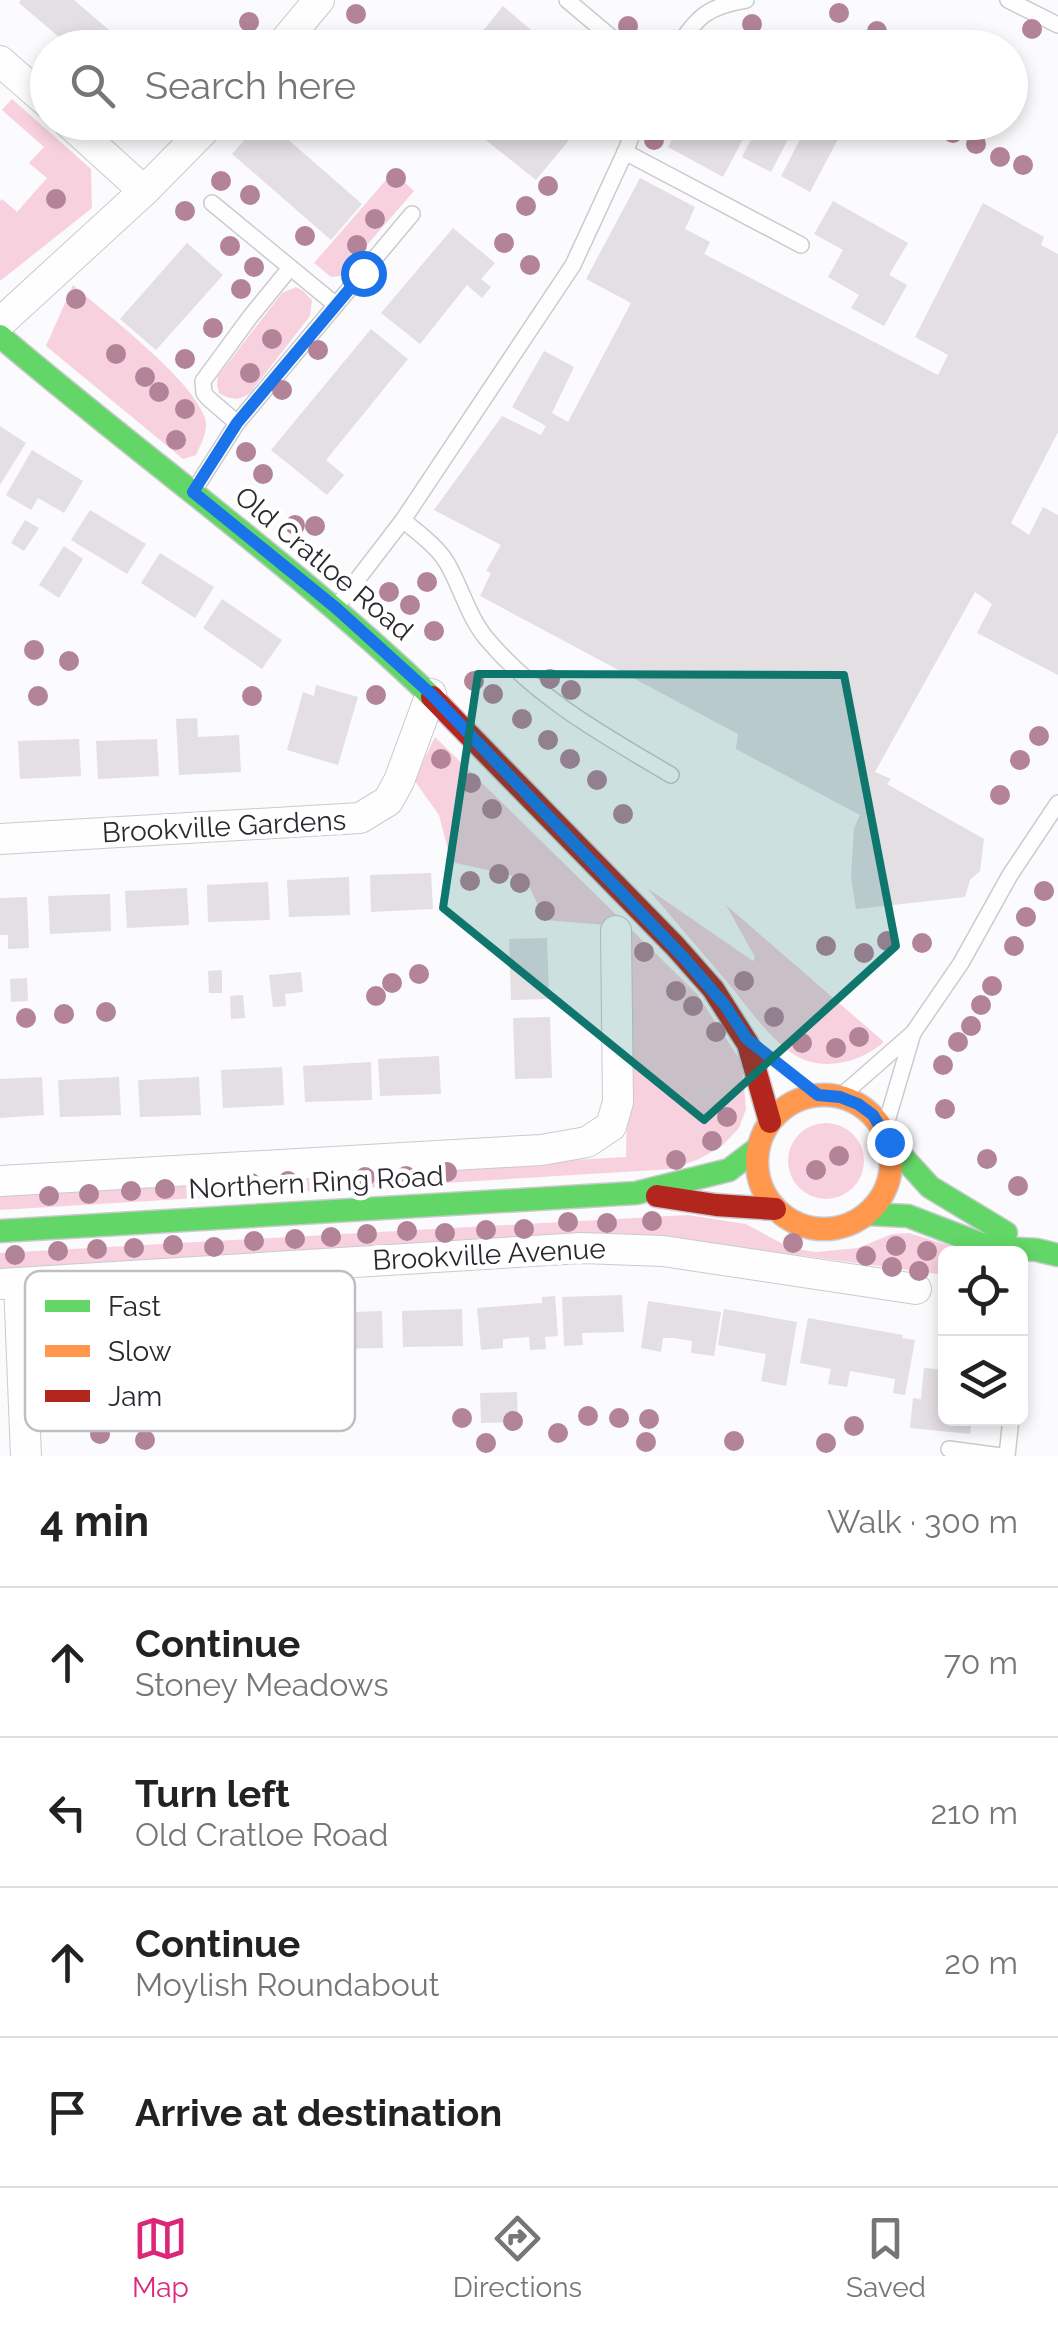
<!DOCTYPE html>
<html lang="en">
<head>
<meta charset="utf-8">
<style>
  body { margin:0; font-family:Raleway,sans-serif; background:#f2f2f2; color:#222 }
  .controls { position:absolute; right:30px; bottom:30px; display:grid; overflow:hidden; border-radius:15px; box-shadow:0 5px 15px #0003 }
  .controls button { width:90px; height:90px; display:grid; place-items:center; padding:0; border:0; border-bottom:2px solid #e0e0e0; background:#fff; color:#222; font:50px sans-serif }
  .stop { position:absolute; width:30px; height:30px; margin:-22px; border:8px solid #1a73e8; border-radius:50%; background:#fff }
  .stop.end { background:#1a73e8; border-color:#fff; box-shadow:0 2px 10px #0008 }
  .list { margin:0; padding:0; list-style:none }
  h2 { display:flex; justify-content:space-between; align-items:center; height:130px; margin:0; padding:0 40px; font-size:42px }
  h2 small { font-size:32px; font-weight:400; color:#767676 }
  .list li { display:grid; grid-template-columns:65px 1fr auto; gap:30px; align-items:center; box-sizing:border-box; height:150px; padding:0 40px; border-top:2px solid #e0e0e0 }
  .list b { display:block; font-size:38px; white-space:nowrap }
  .list p { margin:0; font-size:32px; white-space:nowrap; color:#767676 }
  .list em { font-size:32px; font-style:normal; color:#767676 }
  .icon { flex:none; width:55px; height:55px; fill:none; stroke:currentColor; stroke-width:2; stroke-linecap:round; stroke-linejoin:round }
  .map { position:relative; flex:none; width:1058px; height:1456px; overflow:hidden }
  .search { position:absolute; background:#fff; box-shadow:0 5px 15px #0003; left:30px; right:30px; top:30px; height:110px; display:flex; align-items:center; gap:25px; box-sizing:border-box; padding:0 35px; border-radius:55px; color:#767676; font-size:38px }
  .sheet { height:730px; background:#fff }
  nav { display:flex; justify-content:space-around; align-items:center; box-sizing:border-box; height:140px; border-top:2px solid #e0e0e0; background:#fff; font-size:28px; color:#767676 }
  nav a { display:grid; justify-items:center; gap:5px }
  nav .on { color:#db2777 }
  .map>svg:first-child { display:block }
</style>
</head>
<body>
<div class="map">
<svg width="1058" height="1456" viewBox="0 0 1058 1456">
  <rect width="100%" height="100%" fill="#fbfafc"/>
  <!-- green -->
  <g fill="#f8d1de">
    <polygon points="12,99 91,169 92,208 0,281 0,201 2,199 17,212 47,178 29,163 44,147 2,110"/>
    <polygon points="393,172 414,191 340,276 331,277 314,263"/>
    <path d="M73,285C106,314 192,379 205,418C209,431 201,443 196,455L183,459L46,346Z"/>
    <path d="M296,287L303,291L312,300L310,316L250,393C239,401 231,400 219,393L217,385L218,376L282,293Z"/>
    <polygon points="435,737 697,994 742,1063 746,1109 739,1128 722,1146 699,1159 672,1169 0,1210 0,1192 626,1157 630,927 545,920 529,886 510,875 451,862 439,815 414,780"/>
    <path d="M647,888L753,961L755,957L726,905L884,1042C863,1060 832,1070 805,1060C776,1049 748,1007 728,983C701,951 674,920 647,888Z"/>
    <circle cx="826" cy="1161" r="38"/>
    <polygon points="688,1215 746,1224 790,1248 816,1252 858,1248 892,1234 909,1233 973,1253 946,1254 945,1275 664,1237 0,1273 0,1253"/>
  </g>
  <!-- building -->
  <g fill="#e3dfe3">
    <polygon points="21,0 74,0 109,30 94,48 72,48 19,3"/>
    <polygon points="503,6 552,48 469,48"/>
    <polygon points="134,31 153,48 119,48"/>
    <polygon points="730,31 761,48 721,48"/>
    <polygon points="260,122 268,122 362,204 331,240 232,154"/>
    <polygon points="463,122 584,122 536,180"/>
    <polygon points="681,122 752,122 723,177 668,147"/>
    <polygon points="760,122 797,122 771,172 742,157"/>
    <polygon points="809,122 847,122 810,192 781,176"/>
    <polygon points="640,178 695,207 685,229 710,242 704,254 938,375 948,355 915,337 983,203 1044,237 1041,245 1058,254 1058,432 1011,523 1029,535 1043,507 1058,515 1058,675 977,633 992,604 975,592 875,772 891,779 887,784 984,839 980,871 970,880 965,897 856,909 851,877 854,828 860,815 736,749 738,734 480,596 491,573 486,571 501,545 434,510 502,416 541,435 546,426 512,407 544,351 574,367 552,413 568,422 631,303 586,279"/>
    <polygon points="833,201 908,243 889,275 907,285 884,326 851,308 859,295 828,277 843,250 814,234"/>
    <polygon points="453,228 495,263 481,279 491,287 482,298 467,285 420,344 381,313"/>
    <polygon points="187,243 223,275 156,350 120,319"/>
    <polygon points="371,329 408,359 326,460 344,475 327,495 271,450"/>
    <polygon points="0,426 26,443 0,485"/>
    <polygon points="32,450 83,481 64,513 38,498 31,510 6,495"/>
    <polygon points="90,510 146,544 127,574 71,540"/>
    <polygon points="25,520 39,528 24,551 11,543"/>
    <polygon points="64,546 83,559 59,598 39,585"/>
    <polygon points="160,553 214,587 195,618 141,583"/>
    <polygon points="222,599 282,640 262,669 203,628"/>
    <polygon points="316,685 358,697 338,765 287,750 303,692 314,696"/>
    <polygon points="197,718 198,737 239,735 241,772 179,775 176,719"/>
    <polygon points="79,739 81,776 20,779 18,741"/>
    <polygon points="157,739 159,776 98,779 96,741"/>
    <polygon points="431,873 433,909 371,912 370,875"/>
    <polygon points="349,877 350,915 289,917 287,880"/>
    <polygon points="268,882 270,920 208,922 207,885"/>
    <polygon points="187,888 189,925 127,928 125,891"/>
    <polygon points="110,894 111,931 50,934 48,896"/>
    <polygon points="27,897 29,948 8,949 8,935 0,935 0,898"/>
    <polygon points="547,938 549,999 511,1000 509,939"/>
    <polygon points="222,970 222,993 209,993 208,971"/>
    <polygon points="301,972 303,992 285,994 286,1006 273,1007 269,975"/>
    <polygon points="27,978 28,1001 11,1002 10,979"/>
    <polygon points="243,995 245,1018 231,1019 230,996"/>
    <polygon points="550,1017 552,1078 515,1079 513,1018"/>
    <polygon points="439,1056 441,1094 380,1096 378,1059"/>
    <polygon points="371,1062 372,1100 305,1102 303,1066"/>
    <polygon points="282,1067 284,1105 223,1108 221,1070"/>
    <polygon points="42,1077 44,1115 0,1118 0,1079"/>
    <polygon points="119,1077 121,1115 60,1117 58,1080"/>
    <polygon points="199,1077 201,1115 140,1117 138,1080"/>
    <polygon points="622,1295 624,1332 582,1333 583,1345 564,1346 562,1297"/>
    <polygon points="555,1296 558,1336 545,1337 546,1349 530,1350 529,1337 503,1339 503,1348 481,1350 477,1308 542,1303 542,1297"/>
    <polygon points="648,1301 721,1312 714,1356 691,1353 692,1341 674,1338 663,1338 661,1352 641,1348"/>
    <polygon points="462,1309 463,1346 403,1347 402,1311"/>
    <polygon points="724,1309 797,1322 786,1386 761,1381 766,1354 718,1345"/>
    <polygon points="382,1311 383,1348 324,1349 323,1313"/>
    <polygon points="808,1318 903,1335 902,1338 915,1340 905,1395 893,1393 895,1379 850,1371 847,1387 828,1384 831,1369 800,1363"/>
    <polygon points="924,1368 946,1370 946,1418 972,1418 970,1434 910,1428 913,1398 921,1399"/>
    <polygon points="517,1392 518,1422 481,1423 480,1393"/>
  </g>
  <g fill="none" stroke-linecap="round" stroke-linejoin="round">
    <!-- lane casing -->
    <g stroke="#cbcace" stroke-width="18">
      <g id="lane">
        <polyline points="567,0 624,48"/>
        <polyline points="1008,0 1058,25"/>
        <path d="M677,48C697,16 709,6 746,0"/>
        <polyline points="625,152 801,245"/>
        <polyline points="212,203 336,305"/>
        <polyline points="237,423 208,398 204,393 203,381 250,317 290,268"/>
        <polyline points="195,489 237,423 412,214"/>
        <path d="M403,520C418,533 437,546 447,563C461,587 468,616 486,638C536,698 605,736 671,775"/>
        <polyline points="337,606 403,520 573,265 627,148 636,122"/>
        <polyline points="840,1097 913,1033 961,963 1010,875 1058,803"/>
        <polyline points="884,1131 913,1033"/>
        <polyline points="949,1449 1001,1456"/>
        <polyline points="1007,1456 1011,1418"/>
      </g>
    </g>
    <!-- street casing -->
    <g stroke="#cbcace" stroke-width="32">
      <g id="street">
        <polyline points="279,48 319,0"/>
        <polyline points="0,61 48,103"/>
        <polyline points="68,122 144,191"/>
        <polyline points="0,323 144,191 212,122"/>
        <polyline points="0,839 360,818 388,801 399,781 431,694"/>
        <polyline points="0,1181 541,1150 587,1142 611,1126 618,1102 616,931"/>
        <polyline points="19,1283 26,1456"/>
        <polyline points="0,1284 582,1248 663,1251 916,1289"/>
      </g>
    </g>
    <!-- fast casing -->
    <g stroke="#cbcace" stroke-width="25">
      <g id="fast">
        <path d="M0,336C143,458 297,567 432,697"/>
        <polyline points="889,1142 930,1187 1006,1233"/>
        <polyline points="867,1214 908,1216 989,1247 1037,1250 1058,1255"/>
        <polyline points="0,1231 636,1193 729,1170 758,1148"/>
      </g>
    </g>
    <!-- slow casing -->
    <g stroke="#cbcace" stroke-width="25">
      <circle id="slow" cx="824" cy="1162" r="67"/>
    </g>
    <!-- jam casing -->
    <g stroke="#cbcace" stroke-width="25">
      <g id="jam">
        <polyline points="432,697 675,946 713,989 748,1044 770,1122"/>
        <polyline points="657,1196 716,1205 775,1209"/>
      </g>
    </g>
    <!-- lane -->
    <use href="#lane" stroke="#fefeff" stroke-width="15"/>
    <!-- street -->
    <use href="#street" stroke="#fefeff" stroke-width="30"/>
    <!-- fast -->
    <use href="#fast" stroke="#63d668" stroke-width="22"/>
    <!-- slow -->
    <use href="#slow" stroke="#ff974d" stroke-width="22"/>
    <!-- jam -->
    <use href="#jam" stroke="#b3261e" stroke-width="22"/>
  </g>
  <!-- trees -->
  <g fill="#b38397">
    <circle cx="839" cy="13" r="10"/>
    <circle cx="356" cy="14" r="10"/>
    <circle cx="249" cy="22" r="10"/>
    <circle cx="752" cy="24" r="10"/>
    <circle cx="628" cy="26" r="10"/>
    <circle cx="1032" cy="29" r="10"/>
    <circle cx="877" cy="31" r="10"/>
    <circle cx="953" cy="133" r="10"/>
    <circle cx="654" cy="140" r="10"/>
    <circle cx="976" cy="144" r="10"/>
    <circle cx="1000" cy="157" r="10"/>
    <circle cx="1023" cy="165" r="10"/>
    <circle cx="396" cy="178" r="10"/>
    <circle cx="221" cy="181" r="10"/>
    <circle cx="548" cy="186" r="10"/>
    <circle cx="250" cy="195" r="10"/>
    <circle cx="56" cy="199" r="10"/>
    <circle cx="526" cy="206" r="10"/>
    <circle cx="185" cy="211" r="10"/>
    <circle cx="375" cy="219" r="10"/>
    <circle cx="305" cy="236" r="10"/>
    <circle cx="504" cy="243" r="10"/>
    <circle cx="357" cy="245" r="10"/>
    <circle cx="230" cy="246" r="10"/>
    <circle cx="530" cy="265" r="10"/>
    <circle cx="254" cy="267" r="10"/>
    <circle cx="241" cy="289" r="10"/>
    <circle cx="76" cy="299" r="10"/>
    <circle cx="213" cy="328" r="10"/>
    <circle cx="272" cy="339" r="10"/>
    <circle cx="318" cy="350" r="10"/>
    <circle cx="116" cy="354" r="10"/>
    <circle cx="185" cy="359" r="10"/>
    <circle cx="250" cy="373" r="10"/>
    <circle cx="145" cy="377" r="10"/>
    <circle cx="282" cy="390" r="10"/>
    <circle cx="159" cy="392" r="10"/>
    <circle cx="185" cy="409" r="10"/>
    <circle cx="176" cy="440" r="10"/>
    <circle cx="246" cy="452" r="10"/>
    <circle cx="263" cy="474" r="10"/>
    <circle cx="295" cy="525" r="10"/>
    <circle cx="315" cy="526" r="10"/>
    <circle cx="427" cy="582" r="10"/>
    <circle cx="389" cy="592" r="10"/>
    <circle cx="410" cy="605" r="10"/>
    <circle cx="434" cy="631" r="10"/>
    <circle cx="34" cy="650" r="10"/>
    <circle cx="69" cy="661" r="10"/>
    <circle cx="550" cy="679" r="10"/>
    <circle cx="474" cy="681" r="10"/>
    <circle cx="571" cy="690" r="10"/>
    <circle cx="493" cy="694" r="10"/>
    <circle cx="376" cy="695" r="10"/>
    <circle cx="38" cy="696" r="10"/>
    <circle cx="252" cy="696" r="10"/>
    <circle cx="522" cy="719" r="10"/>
    <circle cx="1039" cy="736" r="10"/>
    <circle cx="548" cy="740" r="10"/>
    <circle cx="441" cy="759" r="10"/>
    <circle cx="570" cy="759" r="10"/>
    <circle cx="1020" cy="760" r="10"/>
    <circle cx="597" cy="780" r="10"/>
    <circle cx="471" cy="783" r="10"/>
    <circle cx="1000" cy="795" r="10"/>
    <circle cx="492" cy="809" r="10"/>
    <circle cx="623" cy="814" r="10"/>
    <circle cx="499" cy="874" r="10"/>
    <circle cx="470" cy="881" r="10"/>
    <circle cx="520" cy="883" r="10"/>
    <circle cx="1044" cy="891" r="10"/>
    <circle cx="545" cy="911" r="10"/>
    <circle cx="1026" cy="917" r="10"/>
    <circle cx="887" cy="941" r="10"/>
    <circle cx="922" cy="943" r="10"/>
    <circle cx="826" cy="946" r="10"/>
    <circle cx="1014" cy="946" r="10"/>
    <circle cx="644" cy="952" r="10"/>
    <circle cx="864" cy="953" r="10"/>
    <circle cx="419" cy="974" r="10"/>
    <circle cx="744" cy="981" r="10"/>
    <circle cx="392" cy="983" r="10"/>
    <circle cx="992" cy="986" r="10"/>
    <circle cx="676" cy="991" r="10"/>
    <circle cx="376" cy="996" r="10"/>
    <circle cx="981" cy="1005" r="10"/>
    <circle cx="693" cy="1006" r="10"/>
    <circle cx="106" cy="1012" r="10"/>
    <circle cx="64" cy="1014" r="10"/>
    <circle cx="774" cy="1017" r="10"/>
    <circle cx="26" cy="1018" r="10"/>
    <circle cx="971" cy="1026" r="10"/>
    <circle cx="716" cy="1032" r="10"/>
    <circle cx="859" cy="1037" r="10"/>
    <circle cx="958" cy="1042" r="10"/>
    <circle cx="802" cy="1043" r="10"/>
    <circle cx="836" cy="1048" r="10"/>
    <circle cx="943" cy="1065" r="10"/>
    <circle cx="945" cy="1109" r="10"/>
    <circle cx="727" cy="1117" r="10"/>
    <circle cx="712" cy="1141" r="10"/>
    <circle cx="839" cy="1156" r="10"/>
    <circle cx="987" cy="1159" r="10"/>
    <circle cx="676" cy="1160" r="10"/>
    <circle cx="816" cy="1170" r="10"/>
    <circle cx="447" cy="1172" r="10"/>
    <circle cx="406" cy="1176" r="10"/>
    <circle cx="365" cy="1177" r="10"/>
    <circle cx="330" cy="1179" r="10"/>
    <circle cx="288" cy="1181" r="10"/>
    <circle cx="251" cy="1183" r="10"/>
    <circle cx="1018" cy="1186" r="10"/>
    <circle cx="165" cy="1189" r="10"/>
    <circle cx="131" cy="1191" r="10"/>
    <circle cx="89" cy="1194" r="10"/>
    <circle cx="49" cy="1196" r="10"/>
    <circle cx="652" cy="1221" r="10"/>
    <circle cx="568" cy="1222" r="10"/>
    <circle cx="607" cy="1223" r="10"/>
    <circle cx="524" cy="1229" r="10"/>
    <circle cx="486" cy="1230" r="10"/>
    <circle cx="407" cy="1231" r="10"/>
    <circle cx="445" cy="1233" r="10"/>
    <circle cx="367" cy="1234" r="10"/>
    <circle cx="331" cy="1237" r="10"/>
    <circle cx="295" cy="1239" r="10"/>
    <circle cx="254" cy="1241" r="10"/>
    <circle cx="793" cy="1243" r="10"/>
    <circle cx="173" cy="1245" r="10"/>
    <circle cx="896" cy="1246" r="10"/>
    <circle cx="214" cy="1247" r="10"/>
    <circle cx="134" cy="1248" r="10"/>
    <circle cx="97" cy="1249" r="10"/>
    <circle cx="58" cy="1251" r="10"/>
    <circle cx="927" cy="1251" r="10"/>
    <circle cx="15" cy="1255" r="10"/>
    <circle cx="866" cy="1256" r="10"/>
    <circle cx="892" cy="1267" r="10"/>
    <circle cx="919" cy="1271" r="10"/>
    <circle cx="588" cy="1416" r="10"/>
    <circle cx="462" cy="1418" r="10"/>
    <circle cx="619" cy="1418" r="10"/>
    <circle cx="649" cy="1419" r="10"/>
    <circle cx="513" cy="1421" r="10"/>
    <circle cx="854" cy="1426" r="10"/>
    <circle cx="558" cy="1433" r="10"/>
    <circle cx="100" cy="1434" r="10"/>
    <circle cx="145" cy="1440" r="10"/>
    <circle cx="734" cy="1441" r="10"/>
    <circle cx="646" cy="1442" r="10"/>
    <circle cx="486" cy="1443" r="10"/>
    <circle cx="826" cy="1443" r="10"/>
  </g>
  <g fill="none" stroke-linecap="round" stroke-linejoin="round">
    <!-- route -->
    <polyline stroke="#1a73e8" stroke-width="12" points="363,273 237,423 193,492 336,608 431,694 684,958 724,1004 747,1039 818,1095 840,1097 858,1104 873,1115 889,1142"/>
  </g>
  <!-- marked area -->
  <path fill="#0f766e" fill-opacity="0.2" stroke="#0f766e" stroke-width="8" stroke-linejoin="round" d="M478,674L844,675L896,946L704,1120L443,908Z"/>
  <g text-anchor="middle" stroke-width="9" stroke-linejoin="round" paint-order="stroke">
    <!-- street labels -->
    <g font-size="28" fill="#2b292f" stroke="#fff">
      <text transform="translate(324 563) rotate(40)" y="10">Old Cratloe Road</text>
      <text transform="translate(224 826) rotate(-3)" y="10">Brookville Gardens</text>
      <text transform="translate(316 1182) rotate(-3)" y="10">Northern Ring Road</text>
      <text transform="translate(489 1254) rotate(-3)" y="10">Brookville Avenue</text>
    </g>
  </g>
  <!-- legend -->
  <rect x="25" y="1271" width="330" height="160" rx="15" fill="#fff" stroke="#bfbfc1" stroke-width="2.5"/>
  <rect x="45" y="1300" width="45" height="12" fill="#63d668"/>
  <rect x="45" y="1345" width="45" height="12" fill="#ff974d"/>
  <rect x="45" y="1390" width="45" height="12" fill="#b3261e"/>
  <g font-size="28" fill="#2b292f">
    <text x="108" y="1316">Fast</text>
    <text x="108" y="1361">Slow</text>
    <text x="108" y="1406">Jam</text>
  </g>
</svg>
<div class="controls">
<button><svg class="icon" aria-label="locate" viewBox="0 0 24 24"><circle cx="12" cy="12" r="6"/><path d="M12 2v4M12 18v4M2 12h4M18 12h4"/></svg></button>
<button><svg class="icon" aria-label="layers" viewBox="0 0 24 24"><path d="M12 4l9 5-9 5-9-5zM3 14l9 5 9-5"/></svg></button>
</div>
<div class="stop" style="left:363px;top:273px"></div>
<div class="stop end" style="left:889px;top:1142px"></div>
<div class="search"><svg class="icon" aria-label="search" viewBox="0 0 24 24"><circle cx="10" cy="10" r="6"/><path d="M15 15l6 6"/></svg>Search here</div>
</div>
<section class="sheet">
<h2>4 min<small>Walk · 300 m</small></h2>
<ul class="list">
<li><svg class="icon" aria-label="ahead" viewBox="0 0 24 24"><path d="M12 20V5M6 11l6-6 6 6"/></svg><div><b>Continue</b><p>Stoney Meadows</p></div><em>70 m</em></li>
<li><svg class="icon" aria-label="left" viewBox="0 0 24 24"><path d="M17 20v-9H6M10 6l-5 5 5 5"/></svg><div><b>Turn left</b><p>Old Cratloe Road</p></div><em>210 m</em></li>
<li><svg class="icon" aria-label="ahead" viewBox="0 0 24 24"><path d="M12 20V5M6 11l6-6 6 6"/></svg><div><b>Continue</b><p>Moylish Roundabout</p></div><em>20 m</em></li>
<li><svg class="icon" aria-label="arrive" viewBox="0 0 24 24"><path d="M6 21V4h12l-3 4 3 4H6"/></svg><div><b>Arrive at destination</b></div></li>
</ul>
</section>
<nav>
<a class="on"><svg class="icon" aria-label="map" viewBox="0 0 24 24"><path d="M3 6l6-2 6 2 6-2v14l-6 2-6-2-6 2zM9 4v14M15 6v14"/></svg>Map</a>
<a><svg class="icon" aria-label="directions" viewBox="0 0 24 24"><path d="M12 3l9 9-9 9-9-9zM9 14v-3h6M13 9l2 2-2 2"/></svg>Directions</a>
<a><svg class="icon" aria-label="saved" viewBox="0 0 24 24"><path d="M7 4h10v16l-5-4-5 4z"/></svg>Saved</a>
</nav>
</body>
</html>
